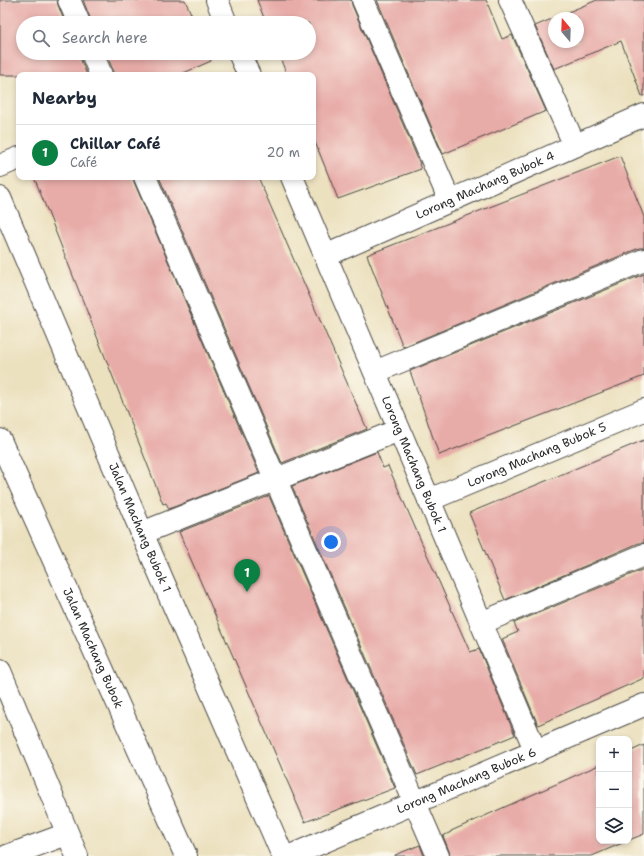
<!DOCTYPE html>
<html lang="en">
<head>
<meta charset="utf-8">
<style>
  body { margin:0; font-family:"Shantell Sans",sans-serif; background:#f6f6f7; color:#1f2937 }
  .controls { position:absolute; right:12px; bottom:12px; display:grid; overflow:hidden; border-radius:8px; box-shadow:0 2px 6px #0003 }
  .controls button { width:36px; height:36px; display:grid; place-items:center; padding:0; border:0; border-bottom:1px solid #e0e1e3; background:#fff; color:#1f2937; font:20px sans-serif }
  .compass { position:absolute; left:548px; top:12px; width:36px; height:36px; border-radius:50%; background:#fff; box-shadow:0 2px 6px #0003; rotate:341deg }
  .you { position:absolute; left:331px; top:542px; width:14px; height:14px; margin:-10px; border:3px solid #fff; border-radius:50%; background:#1a73e8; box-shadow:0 0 0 6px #1a73e833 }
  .badge { display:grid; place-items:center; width:26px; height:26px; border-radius:50%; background:#0b8043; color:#fff; font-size:13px; font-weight:700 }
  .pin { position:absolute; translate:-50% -33px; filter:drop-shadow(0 1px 2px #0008) }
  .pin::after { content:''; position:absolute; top:21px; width:14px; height:12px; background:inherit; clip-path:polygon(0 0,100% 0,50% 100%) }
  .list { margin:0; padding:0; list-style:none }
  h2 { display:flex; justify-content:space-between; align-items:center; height:52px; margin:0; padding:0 16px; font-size:17px }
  h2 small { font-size:13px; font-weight:400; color:#747a83 }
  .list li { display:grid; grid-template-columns:26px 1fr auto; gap:12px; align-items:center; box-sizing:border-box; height:56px; padding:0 16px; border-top:1px solid #e0e1e3 }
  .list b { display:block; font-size:15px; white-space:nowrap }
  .list p { margin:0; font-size:13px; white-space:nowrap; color:#747a83 }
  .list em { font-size:13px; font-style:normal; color:#747a83 }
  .icon { flex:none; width:22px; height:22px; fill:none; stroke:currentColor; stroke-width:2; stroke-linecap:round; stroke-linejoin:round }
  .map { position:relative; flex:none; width:644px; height:856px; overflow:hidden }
  .search { position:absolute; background:#fff; box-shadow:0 2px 6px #0003; left:16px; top:16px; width:300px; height:44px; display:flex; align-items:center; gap:10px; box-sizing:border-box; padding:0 14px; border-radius:22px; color:#747a83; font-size:15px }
  .panel { position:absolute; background:#fff; box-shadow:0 2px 6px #0003; left:16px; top:72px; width:300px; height:108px; border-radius:8px }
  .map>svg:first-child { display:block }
</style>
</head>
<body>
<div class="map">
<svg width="644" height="856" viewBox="0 0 644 856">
  <rect width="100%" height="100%" fill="#fbf7ec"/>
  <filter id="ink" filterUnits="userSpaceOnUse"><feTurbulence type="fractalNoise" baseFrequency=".025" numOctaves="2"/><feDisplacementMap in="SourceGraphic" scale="8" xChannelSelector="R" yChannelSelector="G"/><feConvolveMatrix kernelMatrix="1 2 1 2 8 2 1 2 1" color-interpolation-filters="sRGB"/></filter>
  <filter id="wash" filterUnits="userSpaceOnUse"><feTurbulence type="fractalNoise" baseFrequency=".012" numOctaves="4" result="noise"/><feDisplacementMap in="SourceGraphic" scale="16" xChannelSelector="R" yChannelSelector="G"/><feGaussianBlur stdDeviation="0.9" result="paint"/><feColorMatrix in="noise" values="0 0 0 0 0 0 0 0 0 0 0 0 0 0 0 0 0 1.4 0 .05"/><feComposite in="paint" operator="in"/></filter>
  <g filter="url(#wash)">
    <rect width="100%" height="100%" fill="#ece1bf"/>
    <g id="blocks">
      <!-- building -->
      <g fill="#e8aca8" fill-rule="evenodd">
        <polygon points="0,0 57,0 58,5 65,23 23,23 23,53 80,53 80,58 87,75 0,75"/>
        <polygon points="83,0 185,0 195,23 91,23 90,18"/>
        <polygon points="257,0 351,0 352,5 420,164 419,164 421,169 338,199 313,137 313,75 287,75 278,53 309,53 309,23 266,23"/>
        <polygon points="377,0 486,0 502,39 512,35 546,111 443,154"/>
        <path d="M597,0H644V96H642L621,41L554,69L535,26ZM554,18H578V42H554Z"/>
        <polygon points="106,53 208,53 211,61 179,75 113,75 113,70"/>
        <polygon points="620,156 644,217 644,248 639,248 403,347 367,255"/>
        <polygon points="34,177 133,177 134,182 259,473 169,509 166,503 163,504"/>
        <polygon points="159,177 258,177 367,429 282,463"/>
        <polygon points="644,274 644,376 439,455 410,371"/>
        <polygon points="644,440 644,543 639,543 505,600 469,513"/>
        <polygon points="377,452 383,468 388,466 470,652 479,649 515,735 508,738 417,775 292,486"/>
        <polygon points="269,496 395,788 305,822 179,532"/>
        <polygon points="644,569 644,678 538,725 502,639 518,632 514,623"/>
        <polygon points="644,745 644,834 629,840 629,752"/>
        <polygon points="599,765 599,841 627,841 592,856 450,856 449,851 443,836 451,832 451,831"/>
        <polygon points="420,845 424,856 395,856 395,855"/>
      </g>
    </g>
  </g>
  <g filter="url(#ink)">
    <use href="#blocks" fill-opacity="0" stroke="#484641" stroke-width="1"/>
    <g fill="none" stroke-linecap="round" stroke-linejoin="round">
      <!-- minor casing -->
      <g stroke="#484641" stroke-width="24">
        <g id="minor">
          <polyline points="69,0 79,23"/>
          <polyline points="217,0 226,23"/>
          <polyline points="363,0 450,201"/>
          <polyline points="510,0 575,146"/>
          <polyline points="92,53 101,75"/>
          <polyline points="239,53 249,75"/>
          <polyline points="0,166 19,158"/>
          <polyline points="145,177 438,856"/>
          <path id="s1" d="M292,177L536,752"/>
          <path id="s2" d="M0,198L142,533L283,856"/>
          <path id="s3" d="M325,256L644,115"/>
          <polyline points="375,372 644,260"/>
          <path id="s4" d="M429,500L644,410"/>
          <polyline points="142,533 399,430"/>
          <polyline points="481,623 644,555"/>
          <polyline points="0,671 77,856"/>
          <polyline points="7,856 67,834"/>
          <path id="s5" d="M290,856L644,705"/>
        </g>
      </g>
      <!-- major casing -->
      <g stroke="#484641" stroke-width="24">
        <g id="major">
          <path id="s6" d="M0,440L186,856"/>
        </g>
      </g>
      <!-- minor -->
      <use href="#minor" stroke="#fff" stroke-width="22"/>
      <!-- major -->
      <use href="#major" stroke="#fff" stroke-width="22"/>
    </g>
  </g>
  <g text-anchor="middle" stroke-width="4" stroke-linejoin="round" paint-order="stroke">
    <!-- street labels -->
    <g font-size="12" fill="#2b2b2b" stroke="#fbf7ec">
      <text dy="4" stroke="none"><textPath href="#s3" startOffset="175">Lorong Machang Bubok 4</textPath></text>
      <text dy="4" stroke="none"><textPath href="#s4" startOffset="117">Lorong Machang Bubok 5</textPath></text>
      <text dy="4" stroke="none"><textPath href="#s1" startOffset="312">Lorong Machang Bubok 1</textPath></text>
      <text dy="4" stroke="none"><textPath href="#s2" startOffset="358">Jalan Machang Bubok 1</textPath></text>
      <text dy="4" stroke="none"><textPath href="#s6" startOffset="228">Jalan Machang Bubok</textPath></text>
      <text dy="4" stroke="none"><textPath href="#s5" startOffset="192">Lorong Machang Bubok 6</textPath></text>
    </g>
  </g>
</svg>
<div class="controls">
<button>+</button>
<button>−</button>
<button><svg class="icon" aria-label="layers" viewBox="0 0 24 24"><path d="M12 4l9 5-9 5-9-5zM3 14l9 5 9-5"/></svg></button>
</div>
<svg class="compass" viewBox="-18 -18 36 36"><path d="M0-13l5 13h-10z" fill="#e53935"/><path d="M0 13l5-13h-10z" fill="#747a83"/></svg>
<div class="you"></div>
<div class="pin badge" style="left:247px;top:592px">1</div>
<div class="search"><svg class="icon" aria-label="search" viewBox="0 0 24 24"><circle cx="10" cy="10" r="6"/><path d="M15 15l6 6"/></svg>Search here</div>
<section class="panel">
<h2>Nearby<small></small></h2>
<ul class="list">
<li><span class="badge">1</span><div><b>Chillar Café</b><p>Café</p></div><em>20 m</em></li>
</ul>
</section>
</div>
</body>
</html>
